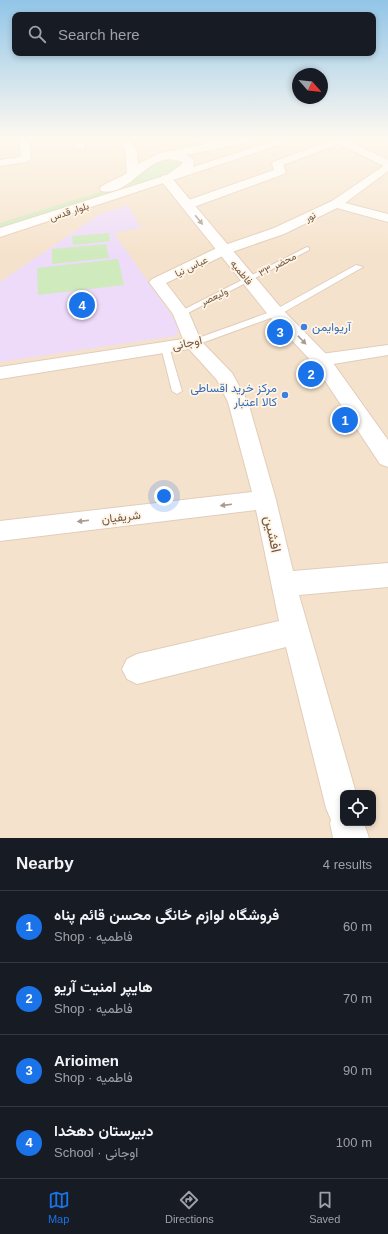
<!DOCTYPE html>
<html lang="en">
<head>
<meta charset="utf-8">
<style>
  body { margin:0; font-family:Helvetica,Vazirmatn,sans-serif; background:#242831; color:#f1f3f6 }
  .controls { position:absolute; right:12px; bottom:12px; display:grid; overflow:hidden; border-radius:8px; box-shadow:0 2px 6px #0003 }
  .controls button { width:36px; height:36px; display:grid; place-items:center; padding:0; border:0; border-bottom:1px solid #363941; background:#171b24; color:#f1f3f6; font:20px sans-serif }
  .compass { position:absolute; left:292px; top:68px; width:36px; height:36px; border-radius:50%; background:#171b24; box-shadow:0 2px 6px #0003; rotate:117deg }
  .you { position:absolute; left:164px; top:496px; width:14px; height:14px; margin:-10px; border:3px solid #fff; border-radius:50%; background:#1a73e8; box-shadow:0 0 0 6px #1a73e833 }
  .badge { display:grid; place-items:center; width:26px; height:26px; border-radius:50%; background:#1a73e8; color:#fff; font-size:13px; font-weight:700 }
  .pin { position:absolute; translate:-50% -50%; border:2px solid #fff; box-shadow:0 1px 4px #0006 }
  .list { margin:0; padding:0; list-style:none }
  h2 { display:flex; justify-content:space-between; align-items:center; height:52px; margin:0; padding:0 16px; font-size:17px }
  h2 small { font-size:13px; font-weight:400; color:#9ea1a6 }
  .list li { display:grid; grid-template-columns:26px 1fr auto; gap:12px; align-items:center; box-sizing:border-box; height:72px; padding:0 16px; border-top:1px solid #363941 }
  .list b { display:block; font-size:15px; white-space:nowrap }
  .list p { margin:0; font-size:13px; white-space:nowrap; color:#9ea1a6 }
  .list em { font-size:13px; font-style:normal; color:#9ea1a6 }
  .icon { flex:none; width:22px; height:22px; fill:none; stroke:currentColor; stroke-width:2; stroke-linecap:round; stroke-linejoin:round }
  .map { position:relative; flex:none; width:388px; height:838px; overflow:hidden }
  .search { position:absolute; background:#171b24; box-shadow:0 2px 6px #0003; left:12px; right:12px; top:12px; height:44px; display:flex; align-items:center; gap:10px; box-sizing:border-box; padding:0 14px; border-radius:8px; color:#9ea1a6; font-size:15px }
  .sheet { height:340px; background:#171b24 }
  nav { display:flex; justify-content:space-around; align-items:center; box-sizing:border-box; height:56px; border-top:1px solid #363941; background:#171b24; font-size:11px; color:#9ea1a6 }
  nav a { display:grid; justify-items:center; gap:2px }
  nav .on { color:#1a73e8 }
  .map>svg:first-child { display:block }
</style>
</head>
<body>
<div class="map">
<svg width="388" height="838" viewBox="0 0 388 838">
  <rect width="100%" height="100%" fill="#fdf1de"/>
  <!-- residential -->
  <path fill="#f5e2cc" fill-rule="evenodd" d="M0,137H388V838H0ZM343,793H373V823H343Z"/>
  <!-- education -->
  <polygon fill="#eedbf9" points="128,205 141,228 114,233 181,329 175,336 0,362 0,282 100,214"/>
  <!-- green -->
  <g fill="#cfeabd">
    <polygon points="169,158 181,161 183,165 168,176 0,230 0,223 110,189 153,162"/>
    <polygon points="109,233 110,241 73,245 72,236"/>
    <polygon points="106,244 109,258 52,264 52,249"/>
    <polygon points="118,259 124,285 38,295 37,268"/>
  </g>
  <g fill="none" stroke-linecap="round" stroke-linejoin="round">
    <!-- service casing -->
    <g stroke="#e1cdba" stroke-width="2">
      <g id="service">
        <polygon points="307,247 309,248 309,250 184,315 181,315 177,313"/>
        <polygon points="356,265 363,267 279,315 196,345 190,345 189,343 190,341 273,311"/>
        <polygon points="165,344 169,347 182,391 177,394 172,391 161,347"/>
      </g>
    </g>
    <!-- pedestrian casing -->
    <g stroke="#e1cdba" stroke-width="2">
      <path id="pedestrian" d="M177,137L235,140L239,142C231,148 185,143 177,137Z"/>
    </g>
    <!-- minor casing -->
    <g stroke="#e1cdba" stroke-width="2">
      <g id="minor">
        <polygon points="19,137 29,137 31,159 26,162 0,166 0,160 21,157"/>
        <polygon points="71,137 81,137 85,147 84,149 76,149"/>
        <polygon points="338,138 341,139 343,141 341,143 283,165 286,172 284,174 191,208 183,208 181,205 183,202 274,170 272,164 273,162"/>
        <polygon points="388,163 388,171 345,203 388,214 388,222 337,208 284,234 229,253 166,283 189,313 201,341 232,373 248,402 276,500 293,571 388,563 388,587 299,595 356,793 343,793 343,823 364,823 369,838 333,838 330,823 331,820 326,808 286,647 137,684 127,679 122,669 127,659 137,654 279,621 256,510 0,541 0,521 252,492 228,402 217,380 189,349 0,379 0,367 183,339 173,314 149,282 152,279 219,247 274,228 332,201"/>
        <polygon points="388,345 388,355 321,366 315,364 312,360 315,356 321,354"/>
      </g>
    </g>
    <!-- tertiary casing -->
    <g stroke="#e1cdba" stroke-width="2">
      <g id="tertiary">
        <polygon points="325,137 340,137 388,160 388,168"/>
        <polygon points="166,175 170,176 282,309 328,356 388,440 388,467 380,464 314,364 270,317 162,182 160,179 162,176"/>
      </g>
    </g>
    <!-- secondary casing -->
    <g stroke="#e6ceb8" stroke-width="2">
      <path id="secondary" d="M119,137H130L137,151L138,164L160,153L241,137L259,138L254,141L186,155L194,160L193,167L286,137H303L0,237V228L167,175L182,164V162C149,147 132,198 101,191L100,188C104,183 120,178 127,173L125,151Z"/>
    </g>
    <!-- service -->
    <use href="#service" fill="#fff" fill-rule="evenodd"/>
    <!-- pedestrian -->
    <use href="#pedestrian" fill="#fff" fill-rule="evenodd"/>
    <!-- minor -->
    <use href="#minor" fill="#fff" fill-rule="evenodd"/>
    <!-- tertiary -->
    <use href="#tertiary" fill="#fff" fill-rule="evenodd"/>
    <!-- secondary -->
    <use href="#secondary" fill="#fff" fill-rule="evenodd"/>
  </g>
  <!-- one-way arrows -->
  <defs><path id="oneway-solid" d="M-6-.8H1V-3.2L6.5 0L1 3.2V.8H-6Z"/></defs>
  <g fill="#ab9a90">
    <use href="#oneway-solid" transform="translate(199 220) rotate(51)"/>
    <use href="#oneway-solid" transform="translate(302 340) rotate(46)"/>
    <use href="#oneway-solid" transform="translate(226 505) rotate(173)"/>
    <use href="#oneway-solid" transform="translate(83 521) rotate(173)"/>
  </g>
  <!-- sky -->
  <linearGradient id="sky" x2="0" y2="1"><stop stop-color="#92c5e7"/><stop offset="0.54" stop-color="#fef9f0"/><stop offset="1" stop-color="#fef9f0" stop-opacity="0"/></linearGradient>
  <rect width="388" height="255" fill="url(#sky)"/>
  <!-- markers -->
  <g fill="#3f7fe0" stroke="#fff5e5" stroke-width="1.5">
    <circle cx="304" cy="327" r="4"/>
    <circle cx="285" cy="395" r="4"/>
  </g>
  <g text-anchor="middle" stroke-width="3.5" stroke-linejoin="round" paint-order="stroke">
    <!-- far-street labels -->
    <g font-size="10" fill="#735646" stroke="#fff5e5">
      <text transform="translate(69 211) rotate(-18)" y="4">بلوار قدس</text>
      <text transform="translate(310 216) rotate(-26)" y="4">نور</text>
      <text transform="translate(277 264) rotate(-27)" y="4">محضر ۳۳</text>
      <text transform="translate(191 266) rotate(-26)" y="4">عباس نیا</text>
      <text transform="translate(242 272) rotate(51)" y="4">فاطمیه</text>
      <text transform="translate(214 296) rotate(-26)" y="4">ولیعصر</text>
    </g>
    <!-- shop labels -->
    <g font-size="12" fill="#366cbe" stroke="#fff5e5" text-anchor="start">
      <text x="312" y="331">آریوایمن</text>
      <text x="277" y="392" text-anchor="end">مرکز خرید اقساطی<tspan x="277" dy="14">کالا اعتبار</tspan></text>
    </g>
    <!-- street labels -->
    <g font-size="12" fill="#735646" stroke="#fff5e5">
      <text transform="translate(187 343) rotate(-12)" y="4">اوجانی</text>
      <text transform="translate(121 517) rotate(-7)" y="4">شریفیان</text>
    </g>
    <!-- near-street labels -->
    <g font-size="14" fill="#735646" stroke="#fff5e5">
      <text transform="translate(273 534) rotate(78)" y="5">افشین</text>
    </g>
  </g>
</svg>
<div class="controls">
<button><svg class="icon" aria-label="locate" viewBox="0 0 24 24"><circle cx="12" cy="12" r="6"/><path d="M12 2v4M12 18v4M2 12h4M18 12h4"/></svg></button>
</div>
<svg class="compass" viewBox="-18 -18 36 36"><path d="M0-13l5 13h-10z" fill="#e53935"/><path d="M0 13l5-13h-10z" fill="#9ea1a6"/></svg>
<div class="you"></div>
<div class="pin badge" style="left:345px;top:420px">1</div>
<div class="pin badge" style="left:311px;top:374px">2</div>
<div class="pin badge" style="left:280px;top:332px">3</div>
<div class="pin badge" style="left:82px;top:305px">4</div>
<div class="search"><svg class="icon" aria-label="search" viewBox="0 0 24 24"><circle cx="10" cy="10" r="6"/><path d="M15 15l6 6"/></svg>Search here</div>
</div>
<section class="sheet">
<h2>Nearby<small>4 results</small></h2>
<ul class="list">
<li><span class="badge">1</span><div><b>فروشگاه لوازم خانگی محسن قائم پناه</b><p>Shop · فاطمیه</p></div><em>60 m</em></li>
<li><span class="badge">2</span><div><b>هایپر امنیت آریو</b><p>Shop · فاطمیه</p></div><em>70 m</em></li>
<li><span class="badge">3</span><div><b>Arioimen</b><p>Shop · فاطمیه</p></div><em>90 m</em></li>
<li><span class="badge">4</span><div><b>دبیرستان دهخدا</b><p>School · اوجانی</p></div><em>100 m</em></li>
</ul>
</section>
<nav>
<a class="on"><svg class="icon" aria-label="map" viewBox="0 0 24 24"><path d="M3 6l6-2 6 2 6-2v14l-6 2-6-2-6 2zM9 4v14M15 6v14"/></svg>Map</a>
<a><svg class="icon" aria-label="directions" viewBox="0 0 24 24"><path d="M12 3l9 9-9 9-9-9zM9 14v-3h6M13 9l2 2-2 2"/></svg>Directions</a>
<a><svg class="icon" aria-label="saved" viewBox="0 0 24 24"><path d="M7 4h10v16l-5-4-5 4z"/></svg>Saved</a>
</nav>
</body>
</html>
